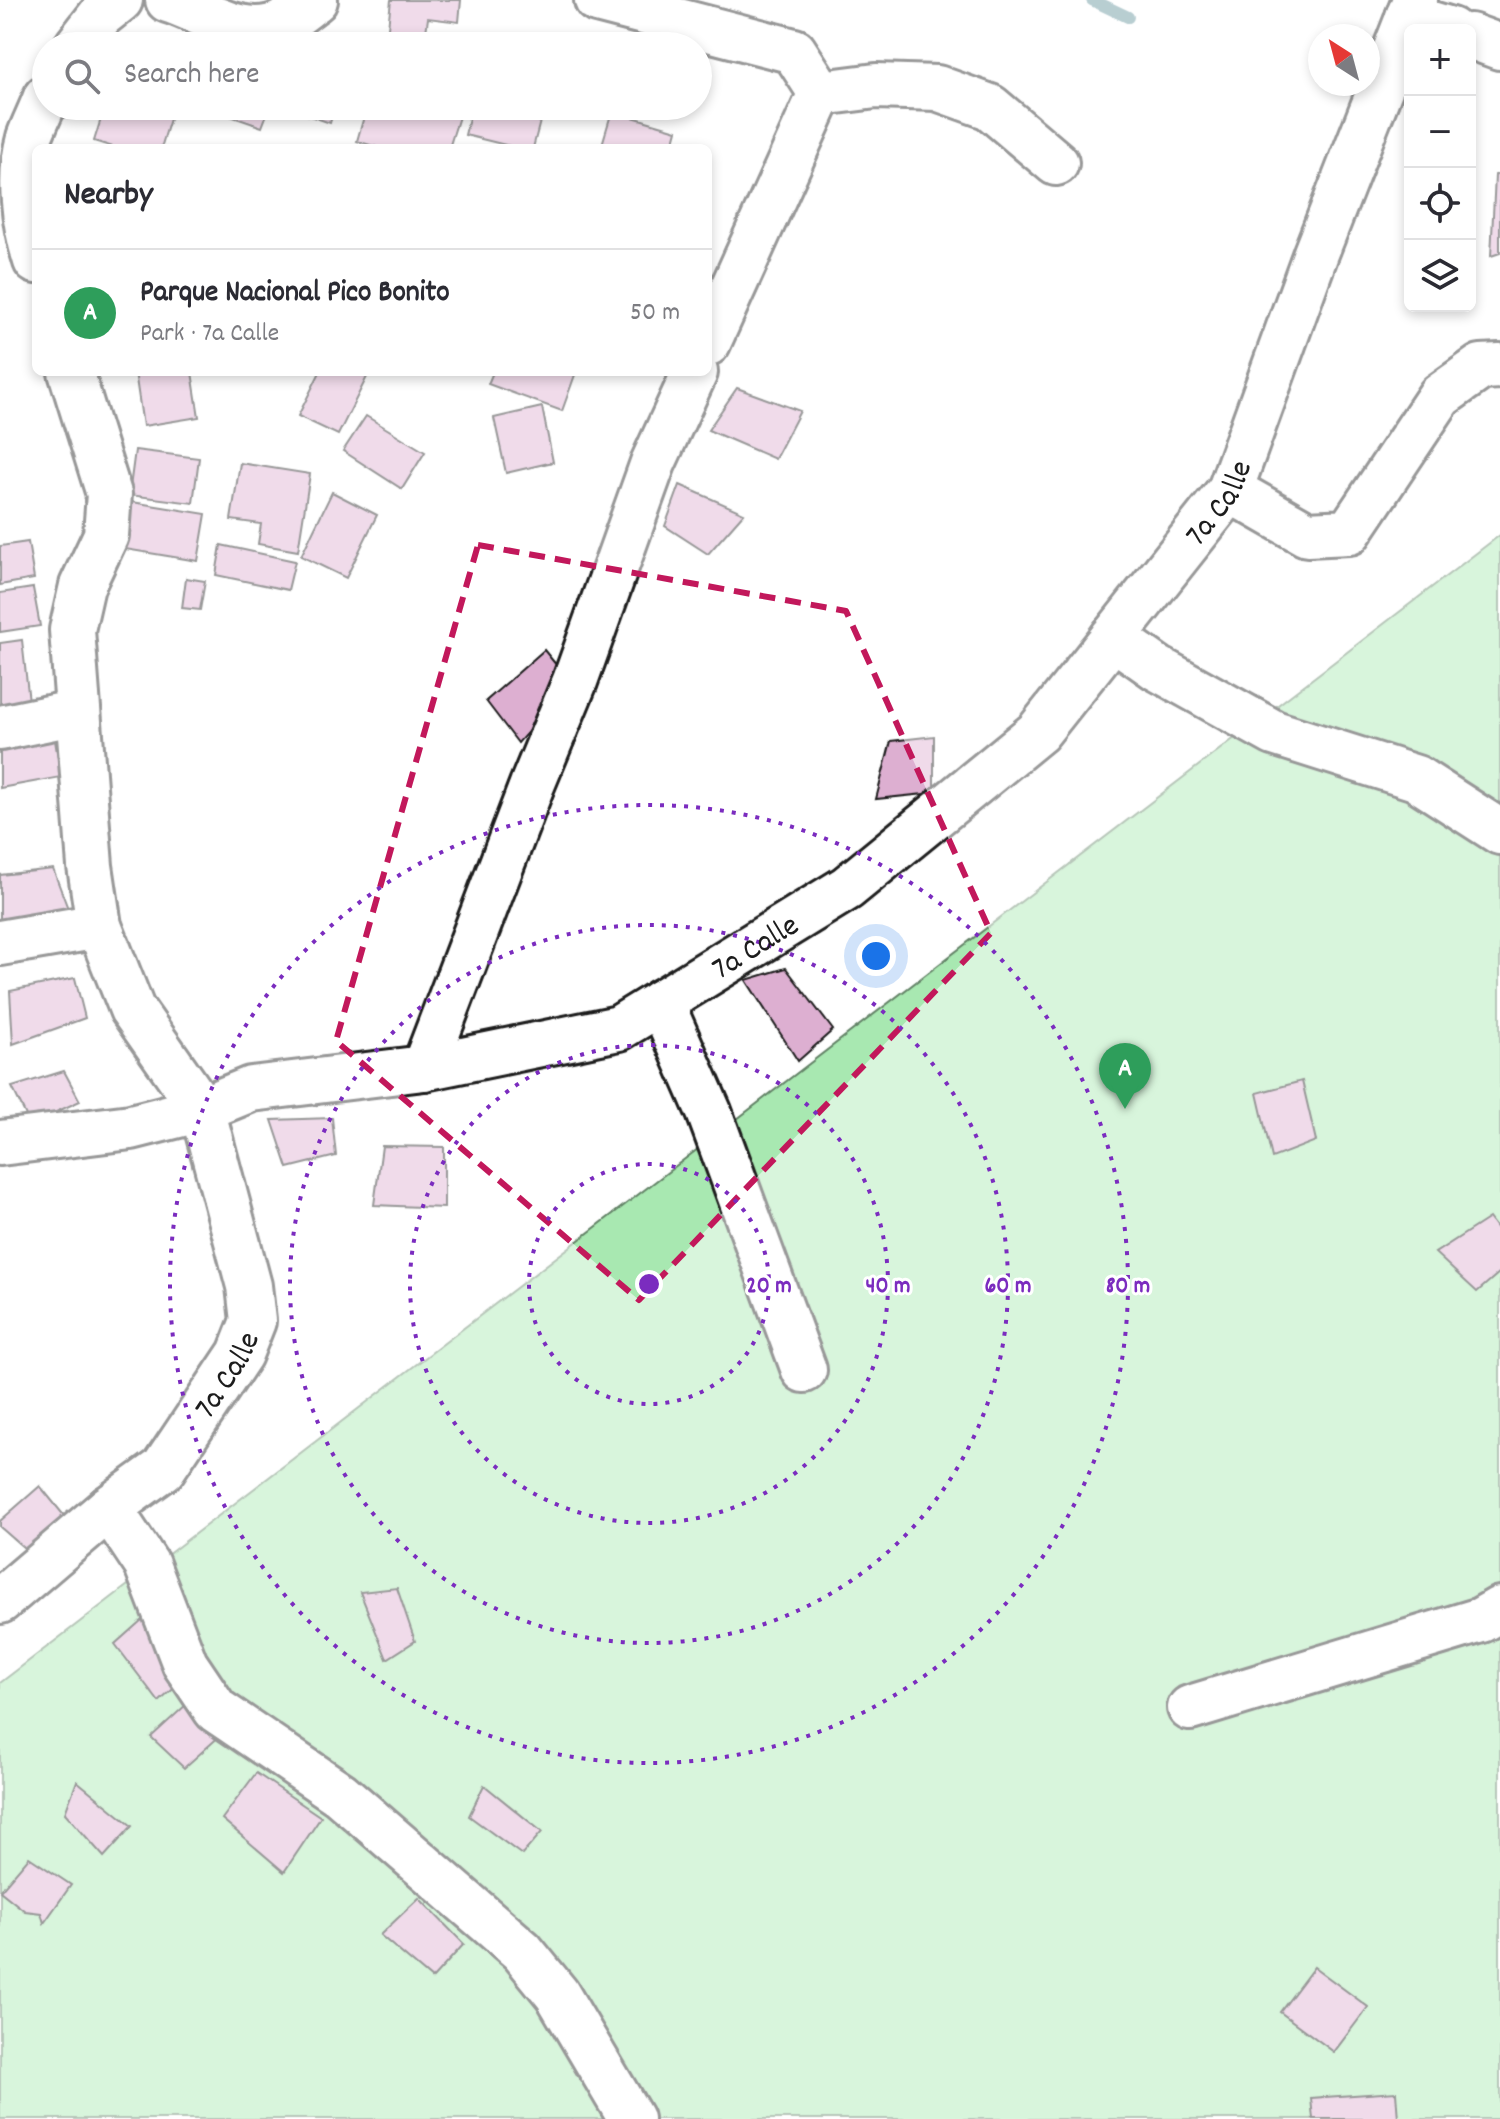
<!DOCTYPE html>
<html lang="en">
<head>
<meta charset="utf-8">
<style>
  body { margin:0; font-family:Dekko,sans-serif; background:#f2f2f3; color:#2b2b33 }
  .controls { position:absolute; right:24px; top:24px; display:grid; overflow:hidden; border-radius:12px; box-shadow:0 4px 12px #0003 }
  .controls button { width:72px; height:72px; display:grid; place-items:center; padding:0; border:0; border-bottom:2px solid #e1e1e2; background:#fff; color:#2b2b33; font:40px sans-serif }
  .compass { position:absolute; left:1308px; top:24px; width:72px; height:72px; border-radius:50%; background:#fff; box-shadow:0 4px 12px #0003; rotate:324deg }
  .you { position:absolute; left:876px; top:956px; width:28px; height:28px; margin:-20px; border:6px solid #fff; border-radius:50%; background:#1a73e8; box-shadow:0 0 0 12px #1a73e833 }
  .badge { display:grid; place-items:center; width:52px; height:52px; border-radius:50%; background:#111827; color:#fff; font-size:26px; font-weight:700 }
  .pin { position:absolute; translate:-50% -66px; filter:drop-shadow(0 2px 4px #0008) }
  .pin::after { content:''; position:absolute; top:42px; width:28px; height:24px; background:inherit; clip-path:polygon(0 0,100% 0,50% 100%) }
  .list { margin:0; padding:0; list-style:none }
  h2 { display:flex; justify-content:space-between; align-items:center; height:104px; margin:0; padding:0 32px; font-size:34px }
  h2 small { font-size:26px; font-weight:400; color:#7c7c81 }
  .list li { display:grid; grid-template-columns:52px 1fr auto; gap:24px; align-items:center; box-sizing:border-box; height:128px; padding:0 32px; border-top:2px solid #e1e1e2 }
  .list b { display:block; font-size:30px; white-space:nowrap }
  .list p { margin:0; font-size:26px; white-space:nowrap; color:#7c7c81 }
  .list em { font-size:26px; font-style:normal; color:#7c7c81 }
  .icon { flex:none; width:44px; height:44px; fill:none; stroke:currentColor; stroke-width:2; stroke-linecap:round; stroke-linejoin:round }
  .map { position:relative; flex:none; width:1500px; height:2119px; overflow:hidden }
  .search { position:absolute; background:#fff; box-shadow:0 4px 12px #0003; left:32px; top:32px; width:680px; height:88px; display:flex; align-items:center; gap:20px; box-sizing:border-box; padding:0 28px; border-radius:44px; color:#7c7c81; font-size:30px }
  .panel { position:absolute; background:#fff; box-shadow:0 4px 12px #0003; left:32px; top:144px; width:680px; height:232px; border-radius:12px }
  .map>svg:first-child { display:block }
</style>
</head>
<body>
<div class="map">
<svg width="1500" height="2119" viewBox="0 0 1500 2119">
  <rect width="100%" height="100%" fill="#fff"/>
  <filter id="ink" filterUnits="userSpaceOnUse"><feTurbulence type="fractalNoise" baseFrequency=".0125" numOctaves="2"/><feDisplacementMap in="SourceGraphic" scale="16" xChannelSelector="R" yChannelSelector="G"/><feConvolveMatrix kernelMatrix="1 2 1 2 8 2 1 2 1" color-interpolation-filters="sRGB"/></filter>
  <g filter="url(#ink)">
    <!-- green -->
    <polygon fill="#a8e8b1" stroke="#628266" stroke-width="2" points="1500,535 1500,2119 0,2119 0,1683"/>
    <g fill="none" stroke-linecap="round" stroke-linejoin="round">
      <!-- stream -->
      <polyline stroke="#62929a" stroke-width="12" points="1092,0 1128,17"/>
    </g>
    <!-- building -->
    <g fill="#ddafd1" stroke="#1c1c1c" stroke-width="2">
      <polygon points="391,0 461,0 459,22 428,18 424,46 386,46"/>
      <polygon points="105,106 174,106 161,148 116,148 94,141"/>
      <polygon points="215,106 270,106 262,127 213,110"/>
      <polygon points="288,106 335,106 330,123 287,108"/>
      <polygon points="367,106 381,106 418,117 421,106 462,107 449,148 380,148 357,141"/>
      <polygon points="472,106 492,106 509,110 510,106 544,106 533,148 518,148 465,135"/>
      <polygon points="612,111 677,130 672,148 601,148"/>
      <polygon points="1500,174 1500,253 1491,256 1495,175"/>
      <polygon points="135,372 192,372 199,417 143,426"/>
      <polygon points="320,372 363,372 368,375 338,435 298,416"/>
      <polygon points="493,372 576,372 562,411 488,384"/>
      <polygon points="737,388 800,411 775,459 708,430"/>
      <polygon points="542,407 553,462 506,473 494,418"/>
      <polygon points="366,416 425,452 402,489 343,451"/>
      <polygon points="135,450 199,458 193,503 129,495"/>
      <polygon points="240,463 310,474 298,551 258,544 261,524 231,520"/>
      <polygon points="680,485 744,513 708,554 665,526"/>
      <polygon points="332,492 377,515 346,578 301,556"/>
      <polygon points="132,502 206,514 198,561 125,549"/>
      <polygon points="28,542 34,579 0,585 0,546"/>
      <polygon points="221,545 295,561 288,590 216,575"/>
      <polygon points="186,578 205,581 200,610 182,608"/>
      <polygon points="33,588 40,626 0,632 0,593"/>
      <polygon points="22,640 30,710 0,713 0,643"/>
      <polygon points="544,650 571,683 518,743 486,701"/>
      <polygon points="53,728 61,777 0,788 0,738"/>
      <polygon points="934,736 934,793 876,799 891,741"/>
      <polygon points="53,869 73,922 0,921 0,875"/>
      <polygon points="786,968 833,1030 798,1061 746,980"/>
      <polygon points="75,978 85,1018 13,1044 10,991"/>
      <polygon points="64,1071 80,1101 30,1124 12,1087"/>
      <polygon points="1302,1081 1316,1141 1272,1158 1257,1093"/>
      <polygon points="332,1118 336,1156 288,1168 272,1120"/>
      <polygon points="382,1146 444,1147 444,1208 374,1205"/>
      <polygon points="1489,1218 1500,1233 1500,1272 1477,1292 1435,1253"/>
      <polygon points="40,1486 66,1518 31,1554 0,1527 0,1521"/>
      <polygon points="397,1588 415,1641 387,1659 360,1592"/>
      <polygon points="143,1619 183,1680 159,1702 115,1644"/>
      <polygon points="188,1703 222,1734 184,1768 151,1737"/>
      <polygon points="256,1773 321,1817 284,1872 222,1819"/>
      <polygon points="77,1781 132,1826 104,1857 65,1813"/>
      <polygon points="484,1785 542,1832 522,1855 469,1816"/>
      <polygon points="29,1857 71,1885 44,1923 41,1913 25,1911 0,1891"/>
      <polygon points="419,1898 464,1944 432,1979 380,1935"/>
      <polygon points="1314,1967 1368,2007 1334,2052 1280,2012"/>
      <polygon points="1396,2092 1398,2119 1313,2119 1311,2098"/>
    </g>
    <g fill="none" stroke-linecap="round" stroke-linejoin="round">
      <!-- minor casing -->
      <g stroke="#1c1c1c" stroke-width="50">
        <g id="minor">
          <path d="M168,0C204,11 245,43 284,22C295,16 305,7 315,0"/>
          <polyline points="597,0 794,51 821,93 708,343"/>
          <polyline points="1408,17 1451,30"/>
          <polyline points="1470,36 1500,47"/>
          <polyline points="77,46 101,15 120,0"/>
          <polyline points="821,93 876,86 937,88 990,107 1056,163"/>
          <path d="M36,261C24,223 18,177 29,138C34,124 41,111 46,97"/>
          <polyline points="1230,490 1307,534 1349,532 1440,396 1481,367 1500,366"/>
          <polyline points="1113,637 1157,668 1274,733 1416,778 1500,832"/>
          <polyline points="0,728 78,712"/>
          <polyline points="0,943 99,926"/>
          <polyline points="661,1002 709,1112 804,1370"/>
          <polyline points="424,1068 532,785 575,681 653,463 695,372"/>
          <path id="s1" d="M0,1143L131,1127L202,1109L251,1089L424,1068L619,1028L847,888L1038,732L1230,490L1316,253L1415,0"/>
          <polyline points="109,1508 147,1565 185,1664 216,1710 340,1794 522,1951 557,1994 631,2119"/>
          <path id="s2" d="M0,1601L109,1508L163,1469L240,1354L253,1321L249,1286L202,1109L132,1009L99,926L90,866L72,630L82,586L106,535L109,494L71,372"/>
          <polyline points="1190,1708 1481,1620 1500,1609"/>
        </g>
      </g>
      <!-- minor -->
      <use href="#minor" stroke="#fff" stroke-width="44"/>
    </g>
  </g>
  <!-- marked area -->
  <path d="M0 0H1500V2119H0ZM478,545L846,611L991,933L639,1300L336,1041Z" fill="#fff" fill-opacity=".55" fill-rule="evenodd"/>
  <path fill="none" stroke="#c2185b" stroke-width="6" stroke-dasharray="16 10" stroke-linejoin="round" d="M478,545L846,611L991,933L639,1300L336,1041Z"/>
  <!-- distance rings -->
  <g fill="none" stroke="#7b2cbf" stroke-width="4" stroke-dasharray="4 8">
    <circle cx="649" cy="1284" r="120"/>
    <circle cx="649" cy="1284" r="239"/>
    <circle cx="649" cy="1284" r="359"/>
    <circle cx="649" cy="1284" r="479"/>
  </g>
  <g text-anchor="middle" stroke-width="6" stroke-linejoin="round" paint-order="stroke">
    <!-- street labels -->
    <g font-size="32" fill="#1c1c1c" stroke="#fff">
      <text dy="11" stroke="none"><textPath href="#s1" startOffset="1438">7a Calle</textPath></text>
      <text dy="11" stroke="none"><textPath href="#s1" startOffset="790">7a Calle</textPath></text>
      <text dy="11" stroke="none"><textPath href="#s2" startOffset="324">7a Calle</textPath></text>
    </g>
  </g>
  <circle cx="649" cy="1284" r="12" fill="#7b2cbf" stroke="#fff" stroke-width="4"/>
  <g font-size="24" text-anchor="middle" font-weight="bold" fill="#7b2cbf" stroke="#fff" stroke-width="6" stroke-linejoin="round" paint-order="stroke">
    <text x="769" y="1292">20 m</text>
    <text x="888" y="1292">40 m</text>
    <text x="1008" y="1292">60 m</text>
    <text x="1128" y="1292">80 m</text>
  </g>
</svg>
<div class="controls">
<button>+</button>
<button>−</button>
<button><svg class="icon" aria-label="locate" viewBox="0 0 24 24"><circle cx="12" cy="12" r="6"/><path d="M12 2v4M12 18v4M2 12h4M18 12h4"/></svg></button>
<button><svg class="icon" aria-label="layers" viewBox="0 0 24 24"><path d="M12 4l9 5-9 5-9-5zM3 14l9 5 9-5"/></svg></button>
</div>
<svg class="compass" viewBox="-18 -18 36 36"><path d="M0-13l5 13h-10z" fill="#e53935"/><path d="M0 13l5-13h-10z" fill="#7c7c81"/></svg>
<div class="you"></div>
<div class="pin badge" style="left:1125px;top:1109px;background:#2e9e5b">A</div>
<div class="search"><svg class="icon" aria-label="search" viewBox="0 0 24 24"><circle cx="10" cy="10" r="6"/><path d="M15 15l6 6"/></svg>Search here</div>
<section class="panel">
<h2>Nearby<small></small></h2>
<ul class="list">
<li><span class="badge" style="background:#2e9e5b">A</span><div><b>Parque Nacional Pico Bonito</b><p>Park · 7a Calle</p></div><em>50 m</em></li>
</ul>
</section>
</div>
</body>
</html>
